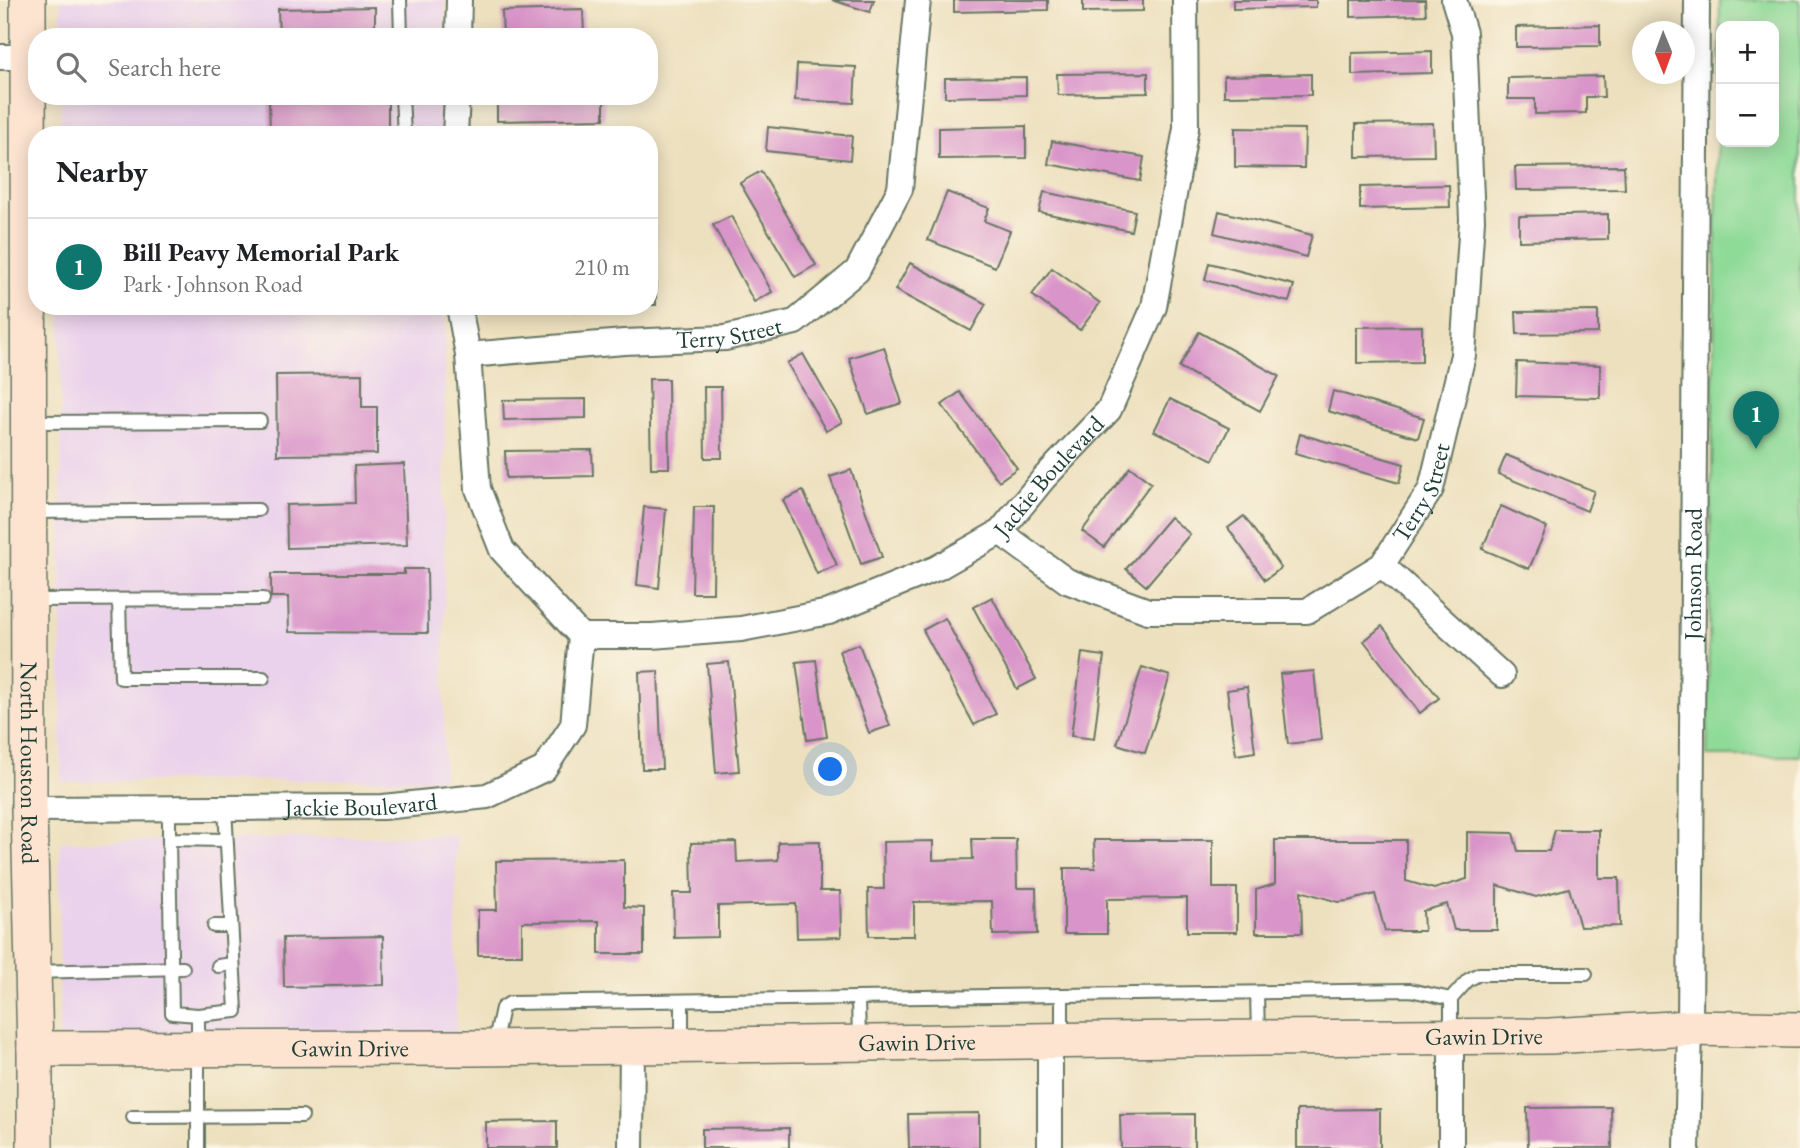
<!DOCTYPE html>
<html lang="en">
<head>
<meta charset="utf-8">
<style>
  body { margin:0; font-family:"EB Garamond",serif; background:#f6f6f6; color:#202124 }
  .controls { position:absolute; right:21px; top:21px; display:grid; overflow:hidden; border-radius:14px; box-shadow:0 4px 18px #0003 }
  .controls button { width:63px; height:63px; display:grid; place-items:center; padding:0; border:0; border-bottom:2px solid #e0e0e0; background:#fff; color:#202124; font:35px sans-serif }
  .compass { position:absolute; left:1632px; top:21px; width:63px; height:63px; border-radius:50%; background:#fff; box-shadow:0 4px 18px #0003; rotate:179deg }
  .you { position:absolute; left:831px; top:770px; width:24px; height:24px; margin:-18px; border:5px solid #fff; border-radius:50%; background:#1a73e8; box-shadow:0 0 0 10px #1a73e833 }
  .badge { display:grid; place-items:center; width:46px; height:46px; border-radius:50%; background:#0f766e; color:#fff; font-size:23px; font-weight:700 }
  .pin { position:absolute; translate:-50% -58px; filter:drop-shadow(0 2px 4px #0008) }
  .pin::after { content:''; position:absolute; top:37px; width:24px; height:21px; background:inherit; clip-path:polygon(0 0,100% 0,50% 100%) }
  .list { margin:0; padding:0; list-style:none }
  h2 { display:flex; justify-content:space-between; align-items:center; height:91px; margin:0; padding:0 28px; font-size:30px }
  h2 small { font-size:23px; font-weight:400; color:#757577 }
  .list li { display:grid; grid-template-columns:46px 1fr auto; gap:21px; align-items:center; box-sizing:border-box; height:98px; padding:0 28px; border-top:2px solid #e0e0e0 }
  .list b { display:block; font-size:26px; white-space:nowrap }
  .list p { margin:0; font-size:23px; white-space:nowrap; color:#757577 }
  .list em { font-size:23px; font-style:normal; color:#757577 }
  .icon { flex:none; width:38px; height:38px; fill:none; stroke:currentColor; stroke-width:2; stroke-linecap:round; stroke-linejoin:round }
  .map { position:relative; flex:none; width:1800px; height:1148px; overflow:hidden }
  .search { position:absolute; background:#fff; box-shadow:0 4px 18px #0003; left:28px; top:28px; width:630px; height:77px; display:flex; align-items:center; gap:18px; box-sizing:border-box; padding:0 24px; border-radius:28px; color:#757577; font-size:26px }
  .panel { position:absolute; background:#fff; box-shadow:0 4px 18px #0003; left:28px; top:126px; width:630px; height:189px; border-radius:28px }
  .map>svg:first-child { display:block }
</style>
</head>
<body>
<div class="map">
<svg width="1800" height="1148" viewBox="0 0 1800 1148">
  <rect width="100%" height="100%" fill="#fcf5e5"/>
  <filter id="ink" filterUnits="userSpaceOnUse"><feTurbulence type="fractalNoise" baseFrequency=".0143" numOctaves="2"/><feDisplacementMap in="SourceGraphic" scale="14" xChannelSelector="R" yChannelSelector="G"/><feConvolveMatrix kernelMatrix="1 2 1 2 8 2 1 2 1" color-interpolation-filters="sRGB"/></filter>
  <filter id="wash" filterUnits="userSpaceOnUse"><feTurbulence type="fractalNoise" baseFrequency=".00686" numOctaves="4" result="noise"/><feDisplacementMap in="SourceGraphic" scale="28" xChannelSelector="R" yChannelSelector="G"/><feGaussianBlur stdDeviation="1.57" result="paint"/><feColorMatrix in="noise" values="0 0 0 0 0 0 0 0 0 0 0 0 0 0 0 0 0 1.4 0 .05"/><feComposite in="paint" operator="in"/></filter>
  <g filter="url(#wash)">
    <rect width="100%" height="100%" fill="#ede0be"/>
    <!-- built -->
    <g fill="#ead1ec">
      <rect x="61" y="0" width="384" height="37"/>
      <rect x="61" y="96" width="384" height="39"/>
      <polygon points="61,306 445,306 444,779 61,782"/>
      <polygon points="456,835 456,1033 59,1037 60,842"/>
    </g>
    <!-- green -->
    <path fill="#8eda97" stroke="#568c66" stroke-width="2" fill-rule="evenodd" d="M1720,0H1800V756H1707ZM1721,26H1774V142H1721Z"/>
    <g id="blocks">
      <!-- building -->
      <g fill="#d994c9">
        <polygon points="832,0 874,0 870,12"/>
        <polygon points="954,0 1048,0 1048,10 954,12"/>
        <polygon points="1083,0 1143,0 1143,11 1083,12"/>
        <polygon points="1233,0 1316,0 1316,7 1233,9"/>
        <polygon points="1351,0 1425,0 1426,15 1351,17"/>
        <polygon points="375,7 375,37 279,37 278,9"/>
        <polygon points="583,9 584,36 503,37 502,11"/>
        <polygon points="1600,25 1600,46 1516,47 1516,27"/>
        <polygon points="1432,51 1432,73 1352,75 1352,53"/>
        <polygon points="797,64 856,67 854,103 795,100"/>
        <polygon points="1148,73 1148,93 1058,95 1057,74"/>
        <polygon points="1311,74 1311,95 1224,96 1224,76"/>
        <polygon points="1603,76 1604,97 1586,97 1586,113 1535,114 1535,99 1508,99 1508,78"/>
        <polygon points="1026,77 1026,95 945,97 945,78"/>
        <polygon points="269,96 388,96 388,135 270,135"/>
        <polygon points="604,96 604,119 497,121 497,98"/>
        <polygon points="1433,123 1434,156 1356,157 1356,124"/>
        <polygon points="1026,126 1026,158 939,159 939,128"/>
        <polygon points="768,127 852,136 850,160 766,151"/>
        <polygon points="1235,128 1305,129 1304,168 1235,167"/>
        <polygon points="1052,141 1144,157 1140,181 1048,164"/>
        <polygon points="1624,166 1625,189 1516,190 1515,167"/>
        <polygon points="761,171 816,265 795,277 740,183"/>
        <polygon points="1449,185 1450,207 1360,209 1360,187"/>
        <polygon points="947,192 989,208 984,221 1010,231 995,267 928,240"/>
        <polygon points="1044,192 1135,211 1131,231 1039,212"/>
        <polygon points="1219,211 1312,235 1306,257 1214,233"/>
        <polygon points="1608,214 1608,239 1519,241 1519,216"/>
        <polygon points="731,216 772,292 754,302 713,225"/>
        <polygon points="649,221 655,221 656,305 649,305"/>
        <polygon points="910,263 986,304 971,331 895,290"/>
        <polygon points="1209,263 1294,285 1289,302 1205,280"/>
        <polygon points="1052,268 1100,303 1080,330 1032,295"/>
        <rect x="575" y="306" width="28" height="6"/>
        <polygon points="1598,311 1598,333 1517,334 1516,312"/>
        <polygon points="1422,326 1422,362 1357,363 1357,327"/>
        <polygon points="1199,332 1279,376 1260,411 1179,367"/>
        <polygon points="884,347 902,403 868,414 849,358"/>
        <polygon points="803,354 842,422 826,431 787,363"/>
        <polygon points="1517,362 1600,365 1600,398 1516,396"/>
        <polygon points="362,374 362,407 377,407 377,454 277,455 276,375"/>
        <polygon points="649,379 668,379 669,468 651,468"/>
        <polygon points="704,387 721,387 722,458 705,458"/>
        <polygon points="1333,391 1424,418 1418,438 1328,411"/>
        <polygon points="960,392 1017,468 999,481 942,405"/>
        <polygon points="586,399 586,418 504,420 503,400"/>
        <polygon points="1170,399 1229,428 1213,460 1154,431"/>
        <polygon points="1300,434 1404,464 1399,483 1295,453"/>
        <polygon points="592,450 593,476 506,478 505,451"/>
        <polygon points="1506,455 1594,491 1587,511 1498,474"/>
        <polygon points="404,464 407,545 287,548 286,505 355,503 354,466"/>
        <polygon points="1130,467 1151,483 1104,547 1082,531"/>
        <polygon points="851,470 882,557 861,564 830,477"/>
        <polygon points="803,491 837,565 817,574 783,500"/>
        <polygon points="1501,506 1547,527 1529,569 1482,549"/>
        <polygon points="644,507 666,509 659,588 637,585"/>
        <polygon points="694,507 714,507 713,593 692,593"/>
        <polygon points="1244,516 1281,568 1265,580 1228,528"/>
        <polygon points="1170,517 1190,534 1146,586 1126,569"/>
        <polygon points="404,569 427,569 428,633 289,632 288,597 271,597 271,574 404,574"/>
        <polygon points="992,597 1036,679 1017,689 973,607"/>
        <polygon points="945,618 996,714 974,725 923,630"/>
        <polygon points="1382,626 1439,698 1420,713 1364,641"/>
        <polygon points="859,644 890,726 869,733 839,651"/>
        <polygon points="1082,653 1104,656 1094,739 1071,736"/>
        <polygon points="816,660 827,737 807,740 796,662"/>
        <polygon points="729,662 739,771 716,773 707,664"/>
        <polygon points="1142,667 1170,676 1145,753 1117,744"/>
        <polygon points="658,671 662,769 642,769 639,672"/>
        <polygon points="1314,671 1321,740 1288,744 1280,674"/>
        <polygon points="1247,687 1255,752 1236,755 1227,690"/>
        <polygon points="1555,830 1599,830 1599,878 1619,878 1620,926 1580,927 1569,888 1536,897 1497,885 1497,930 1454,930 1447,904 1423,911 1424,931 1385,931 1375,894 1348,901 1338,902 1301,891 1302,933 1256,933 1256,890 1275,884 1275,840 1406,840 1406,881 1434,889 1467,879 1467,832 1513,833 1518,851 1549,851"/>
        <polygon points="972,839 1016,839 1017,888 1036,888 1037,934 993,935 992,901 914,902 914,936 869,936 868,889 884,889 883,842 933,841 933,860 973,859"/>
        <polygon points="1094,840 1213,840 1213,888 1237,888 1237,932 1187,932 1187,898 1107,899 1107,934 1064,934 1064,868 1095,868"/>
        <polygon points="820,841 820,891 840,891 841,937 797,938 796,904 718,906 718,937 674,938 673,893 692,893 691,843 736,842 737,862 778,860 778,842"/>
        <polygon points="624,860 624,907 644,908 644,954 599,954 599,921 522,922 522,955 478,955 478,910 497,910 496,861"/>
        <polygon points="383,936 384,985 284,987 283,938"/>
        <polygon points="1611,1107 1612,1148 1528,1148 1527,1108"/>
        <polygon points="1380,1109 1380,1148 1297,1148 1297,1110"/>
        <polygon points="979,1113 979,1148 909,1148 908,1114"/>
        <polygon points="1194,1114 1194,1148 1121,1148 1120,1115"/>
        <polygon points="557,1121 557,1148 486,1148 486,1122"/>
        <polygon points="789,1128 789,1148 702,1148 702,1129"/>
      </g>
    </g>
  </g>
  <g filter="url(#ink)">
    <use href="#blocks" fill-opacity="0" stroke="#677664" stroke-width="2"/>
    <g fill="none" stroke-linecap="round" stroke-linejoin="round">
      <!-- lane casing -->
      <g stroke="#677664" stroke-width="16">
        <g id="lane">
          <polyline points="400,0 401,37"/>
          <polyline points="402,96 404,135"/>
          <polyline points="29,422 260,421"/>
          <polyline points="32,512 258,510"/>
          <polyline points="29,600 263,599"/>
          <polyline points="119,600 121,678 263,678"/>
          <polyline points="169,808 169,839 226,840"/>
          <polyline points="169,839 172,1013 198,1015"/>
          <polyline points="214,926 231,926"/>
          <polyline points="218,966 233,964"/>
          <polyline points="33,972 183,968"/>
          <polyline points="1257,993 1258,1035"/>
          <polyline points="1062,996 1062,1038"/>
          <polyline points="858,999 859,1040"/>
          <polyline points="682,1001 682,1043"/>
          <polyline points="1451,1033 1451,999 1468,980 1479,974 1586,974"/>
          <polyline points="494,1045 502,1008 510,1003 1410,990 1451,999"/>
          <polyline points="133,1117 302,1116"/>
          <polyline points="198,1148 198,1015 236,1011 225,808"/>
        </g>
      </g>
      <!-- street casing -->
      <g stroke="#677664" stroke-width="28">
        <g id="street">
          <polyline points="458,37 459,0"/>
          <polyline points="0,57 28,57"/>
          <polyline points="455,135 457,96"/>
          <path id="s1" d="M468,355L624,342L725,338L795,322L857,271L900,189L918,0"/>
          <path id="s2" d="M1000,532L1067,581L1148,611H1307L1382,565L1431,489L1463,355L1472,220L1464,33L1454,0"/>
          <polyline points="1382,565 1502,675"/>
          <path id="s3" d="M581,636H652L741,629L829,612L937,568L1000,532L1044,478L1109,410L1154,307L1186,128L1185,0"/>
          <path id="s4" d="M29,809L383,807L487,796L544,769L573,725L581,636L502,550L478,489L468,355L459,306"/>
          <polyline points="1050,1040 1050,1148"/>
          <polyline points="631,1148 632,1046"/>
          <polyline points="1451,1148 1451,1036"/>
          <path id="s5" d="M1687,1148L1690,1028L1697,0"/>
        </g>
      </g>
      <!-- secondary casing -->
      <g stroke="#677664" stroke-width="38">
        <g id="secondary">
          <path id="s6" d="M28,0L29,809L35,1049V1148"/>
          <path id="s7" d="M35,1049L473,1048L1259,1038L1550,1036L1690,1028L1800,1030"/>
        </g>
      </g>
      <!-- lane -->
      <use href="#lane" stroke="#fff" stroke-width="12"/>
      <!-- street -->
      <use href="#street" stroke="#fff" stroke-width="24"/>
      <!-- secondary -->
      <use href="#secondary" stroke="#fde4d1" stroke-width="35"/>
    </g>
  </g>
  <g text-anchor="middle" stroke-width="7" stroke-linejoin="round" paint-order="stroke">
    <!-- street labels -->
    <g font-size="24" fill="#1f3d34" stroke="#fcf5e5">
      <text dy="8" stroke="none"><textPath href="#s1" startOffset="262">Terry Street</textPath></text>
      <text dy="8" stroke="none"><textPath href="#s3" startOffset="513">Jackie Boulevard</textPath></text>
      <text dy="8" stroke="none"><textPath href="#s2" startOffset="500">Terry Street</textPath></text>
      <text dy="8" stroke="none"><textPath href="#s5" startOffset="574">Johnson Road</textPath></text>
      <text dy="8" stroke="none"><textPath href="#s6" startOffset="763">North Houston Road</textPath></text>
      <text dy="8" stroke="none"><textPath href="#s4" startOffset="332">Jackie Boulevard</textPath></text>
      <text dy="8" stroke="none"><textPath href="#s7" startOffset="1449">Gawin Drive</textPath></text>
      <text dy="8" stroke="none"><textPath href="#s7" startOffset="882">Gawin Drive</textPath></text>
      <text dy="8" stroke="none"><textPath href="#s7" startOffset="315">Gawin Drive</textPath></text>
    </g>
  </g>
</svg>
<div class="controls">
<button>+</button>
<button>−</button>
</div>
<svg class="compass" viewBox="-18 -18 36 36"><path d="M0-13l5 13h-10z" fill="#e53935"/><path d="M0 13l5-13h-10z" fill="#757577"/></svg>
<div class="you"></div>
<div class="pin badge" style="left:1756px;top:449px">1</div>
<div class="search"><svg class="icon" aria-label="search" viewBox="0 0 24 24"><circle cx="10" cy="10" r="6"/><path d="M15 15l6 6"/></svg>Search here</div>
<section class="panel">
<h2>Nearby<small></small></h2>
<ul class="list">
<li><span class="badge">1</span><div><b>Bill Peavy Memorial Park</b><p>Park · Johnson Road</p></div><em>210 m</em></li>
</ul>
</section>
</div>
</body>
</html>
